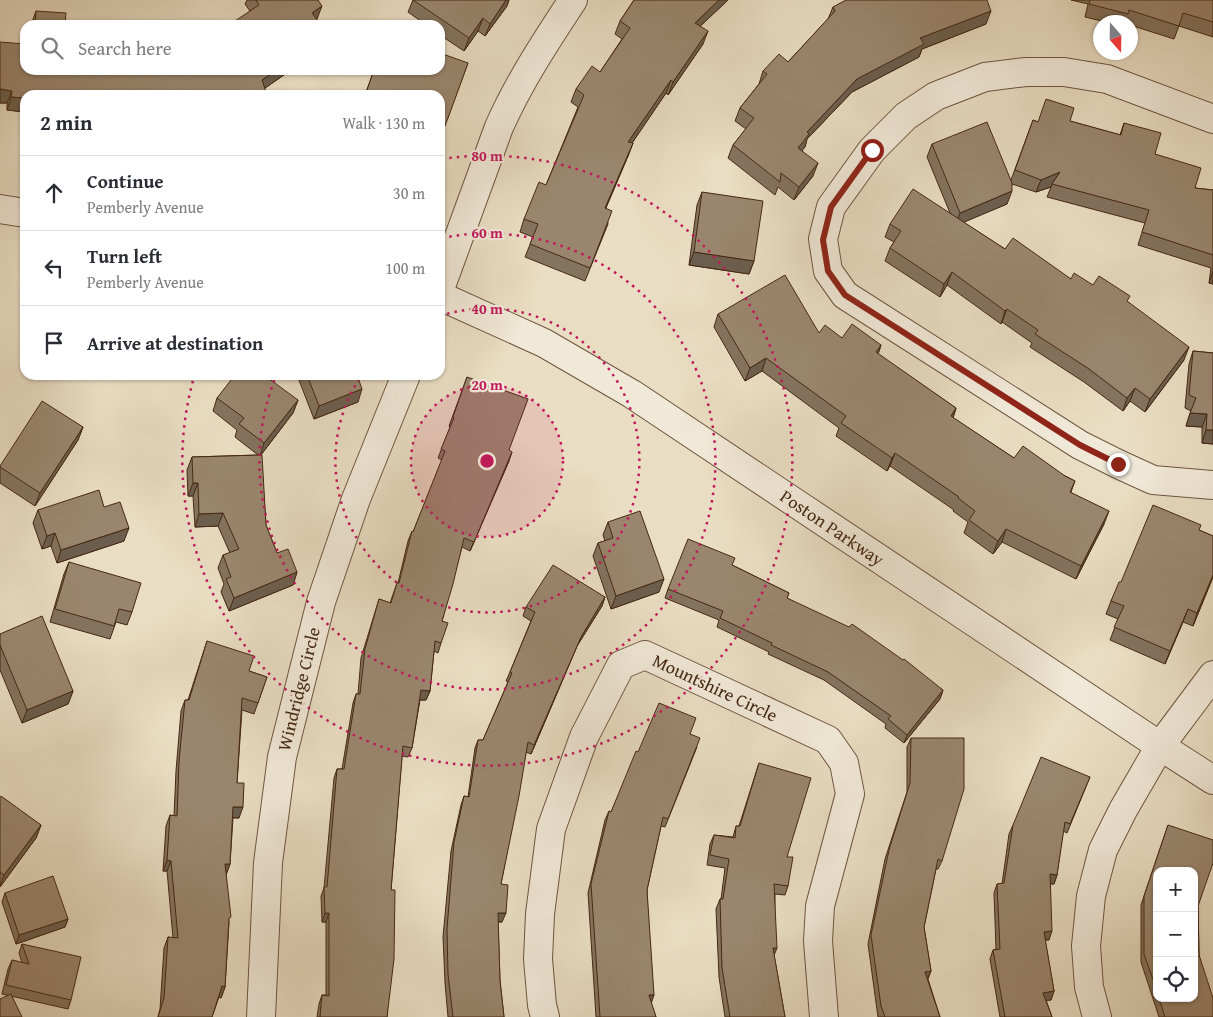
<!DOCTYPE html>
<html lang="en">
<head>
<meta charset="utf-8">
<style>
  body { margin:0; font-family:"Gentium Book Plus",serif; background:#f7f7f7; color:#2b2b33 }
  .controls { position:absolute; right:15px; bottom:15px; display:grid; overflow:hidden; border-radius:10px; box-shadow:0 1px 4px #0004 }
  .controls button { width:45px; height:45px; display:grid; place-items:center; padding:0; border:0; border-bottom:1px solid #e1e1e2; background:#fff; color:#2b2b33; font:25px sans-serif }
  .compass { position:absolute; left:1093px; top:15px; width:45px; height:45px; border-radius:50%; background:#fff; box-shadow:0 1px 4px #0004; rotate:160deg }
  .stop { position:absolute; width:15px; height:15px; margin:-11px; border:4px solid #8f2418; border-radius:50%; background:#fff }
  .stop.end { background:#8f2418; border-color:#fff; box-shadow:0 1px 5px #0008 }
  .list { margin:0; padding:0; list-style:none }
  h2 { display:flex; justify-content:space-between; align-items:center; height:65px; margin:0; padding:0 20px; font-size:21px }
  h2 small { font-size:16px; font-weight:400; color:#7c7c81 }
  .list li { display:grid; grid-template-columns:32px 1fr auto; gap:15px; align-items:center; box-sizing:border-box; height:75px; padding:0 20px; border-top:1px solid #e1e1e2 }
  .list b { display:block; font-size:19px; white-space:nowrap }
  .list p { margin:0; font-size:16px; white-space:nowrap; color:#7c7c81 }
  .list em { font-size:16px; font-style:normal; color:#7c7c81 }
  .icon { flex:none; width:28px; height:28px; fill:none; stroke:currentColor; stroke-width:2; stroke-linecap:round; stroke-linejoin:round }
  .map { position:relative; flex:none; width:1213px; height:1017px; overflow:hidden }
  .search { position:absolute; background:#fff; box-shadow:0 1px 4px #0004; left:20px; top:20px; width:425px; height:55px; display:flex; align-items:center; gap:12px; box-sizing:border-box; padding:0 18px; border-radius:15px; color:#7c7c81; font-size:19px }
  .panel { position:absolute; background:#fff; box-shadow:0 1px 4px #0004; left:20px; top:90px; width:425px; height:290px; border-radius:15px }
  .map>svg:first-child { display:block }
</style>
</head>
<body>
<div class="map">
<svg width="1213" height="1017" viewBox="0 0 1213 1017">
  <rect width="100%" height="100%" fill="#e9ddc3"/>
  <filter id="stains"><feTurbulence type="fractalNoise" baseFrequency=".004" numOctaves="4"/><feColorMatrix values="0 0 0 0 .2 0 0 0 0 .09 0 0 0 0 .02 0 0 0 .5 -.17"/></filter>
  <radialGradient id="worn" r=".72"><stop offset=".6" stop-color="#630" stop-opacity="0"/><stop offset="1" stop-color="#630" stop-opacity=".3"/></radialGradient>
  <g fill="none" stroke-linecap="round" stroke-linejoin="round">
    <!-- minor casing -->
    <g stroke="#6e553f" stroke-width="30">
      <g id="minor">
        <polyline points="1213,119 1107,79 1064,72 1026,72 985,77 936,96 906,116 872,150 831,207 823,239 828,271 845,295 1080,445 1118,464 1153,480 1213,485"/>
        <polyline points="0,209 25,213"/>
        <path d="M440,289L499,127C519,82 546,41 573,0"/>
        <polyline points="440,296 544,343 632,394 1160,746 1213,780"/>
        <polyline points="261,1017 268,863 282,757 321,602 356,499 406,375"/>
        <polyline points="545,1017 542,1005 538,959 540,914 551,829 584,737 621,665 645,655 828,740 844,763 850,794 820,906 818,941 824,1017"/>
        <polyline points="1097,1017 1089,987 1086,946 1091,896 1103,850 1123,810 1160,746 1213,675"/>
      </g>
    </g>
    <!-- minor -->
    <use href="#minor" stroke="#f1e9d8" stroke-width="28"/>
  </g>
  <!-- wall -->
  <g fill="#84735f" stroke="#452813" fill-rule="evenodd">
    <polygon points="247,0 318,0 317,19 250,11 245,4"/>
    <polygon points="413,0 509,0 507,6 485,36 478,31 464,51 440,35 440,25 426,25 408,12"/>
    <polygon points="634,0 728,0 700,26 703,44 668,95 666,93 632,143 633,143 628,156 606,208 608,224 585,281 525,257 533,237 520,232 524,219 546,185 578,107 571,102 576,89 600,72 622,39 615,34 620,21"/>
    <polygon points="1071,0 1213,0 1213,37 1179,26 1174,39 1130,25 1130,22 1106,22 1085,17 1088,4"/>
    <polygon points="833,7 986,24 922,49 919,57 852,92 807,139 805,147 802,150 813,176 794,200 778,187 775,195 728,158 733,145 746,129 735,121 740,108 759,84 763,71 788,62 828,19"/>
    <polygon points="36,11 65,25 31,25"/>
    <polygon points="0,42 25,70 291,70 265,88 25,95 25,112 7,110 7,103 0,103"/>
    <polygon points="468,63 443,131 440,95 365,95 374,70"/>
    <polygon points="1033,120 1038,122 1070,121 1120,135 1124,123 1155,154 1195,188 1213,190 1213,284 1209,283 1211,268 1138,245 1145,223 1047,197 1051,187 1036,192 1012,184 1007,204 963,222 1005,249 1071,279 1093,285 1128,302 1184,360 1145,412 1130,401 1123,411 1084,382 1030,347 1032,343 1002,322 1001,324 947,285 940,297 885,261 890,248 894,242 885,237 890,224 950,213 927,157 932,144 1011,180"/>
    <polygon points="702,192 754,261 749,274 689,265 697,205"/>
    <polygon points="718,314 881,345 878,354 956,408 953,418 1014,458 1065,476 1075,481 1071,492 1104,524 1076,579 1002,542 993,554 964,533 968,522 953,511 954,510 890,466 887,471 836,436 839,428 762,371 745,381 714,327"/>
    <polygon points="1193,351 1213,353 1213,444 1202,443 1202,427 1186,426 1191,411 1185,408 1189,364"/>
    <polygon points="297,375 357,375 358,402 314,419"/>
    <polygon points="467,377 509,450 509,461 470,551 462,547 442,621 441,643 438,653 434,651 430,691 426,700 420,700 412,748 408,757 402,756 391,890 387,1017 317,1017 319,1004 322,995 326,995 326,922 322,922 321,896 324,888 334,778 337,769 342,769 353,703 356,694 358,694 361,658 379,599 390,603 397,583 398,583 408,541 412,531 413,532 442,460 438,458 450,427 449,426"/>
    <polygon points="217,398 298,400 293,413 261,455 266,525 277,553 297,572 293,585 229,611 221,592 224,584 218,568 223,555 230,553 218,526 195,527 193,496 188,496 187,470 192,457 258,455 235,437 237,430 213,411"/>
    <polygon points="83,427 78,440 35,506 0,483 0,466"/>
    <polygon points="104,507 124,541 57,563 51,546 42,549 33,523 38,510"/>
    <polygon points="608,522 659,592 611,609 593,556 598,543 605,541 603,535"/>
    <polygon points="1199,530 1213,536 1213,577 1193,626 1183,622 1165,664 1110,640 1118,619 1106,614 1111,601 1121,582"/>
    <polygon points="69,562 132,612 127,625 116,622 110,639 50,622 64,574"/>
    <polygon points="732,565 789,593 787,598 943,690 940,699 904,743 885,728 886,724 824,680 768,654 769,652 717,627 719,620 665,598 668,589"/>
    <polygon points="605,597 602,606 577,646 531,754 526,752 501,884 502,922 498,922 500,981 504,1017 448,1017 445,983 443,937 451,851 461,805 464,796 468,797 475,748 478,740 483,740 508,682 506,681 510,672 531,621 523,616 526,607"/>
    <polygon points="0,634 73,691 68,704 22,723 0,670"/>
    <polygon points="207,641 249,671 267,677 254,714 242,710 237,783 239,818 233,818 230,864 226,875 229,923 225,987 221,998 219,997 212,1017 158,1017 160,1009 164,948 168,937 173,938 167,871 163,871 166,826 170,815 174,816 176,771 181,711 185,700 188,700"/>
    <polygon points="690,734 697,747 665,827 661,826 647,890 651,1003 656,1017 596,1017 588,893 605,820 609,811 611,812 638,752"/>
    <polygon points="911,738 942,861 938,869 936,869 924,927 931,971 928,979 940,1017 878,1017 868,944 885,859 907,792 907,747"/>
    <polygon points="759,763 787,857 788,886 785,895 775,894 774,955 785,1017 725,1017 719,977 716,909 720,899 721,899 725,868 707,865 710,844 714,835 733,837 736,826 739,826"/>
    <polygon points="1090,777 1067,833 1063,831 1057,875 1054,884 1050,884 1049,940 1045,940 1054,991 1051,1000 1046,1000 1052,1017 1000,1017 990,959 993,950 996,949 994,893 997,884 1002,884 1009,834 1013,825"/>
    <polygon points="0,798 41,825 36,838 0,887"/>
    <path d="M1168,825L1198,906L1199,955L1213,1017H1159L1141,962V905ZM1157,871L1194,998H1157Z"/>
    <polygon points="5,893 68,919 65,927 16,944 2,902"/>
    <polygon points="22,944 71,1000 68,1009 2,994 8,969 12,960 22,963 19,953"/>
  </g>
  <!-- shaded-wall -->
  <g fill="#6c5e4e" stroke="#452813">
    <polygon points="506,0 509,0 507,6 485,36 490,24"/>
    <polygon points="719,0 728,0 690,36 695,23"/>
    <polygon points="322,6 317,19 309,25 312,13"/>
    <polygon points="991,11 986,24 922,49 919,57 852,92 807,139 805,147 794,161 798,148 807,132 857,79 920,38"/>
    <polygon points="483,18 478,31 464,51 469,38"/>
    <polygon points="708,31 703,44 668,95 673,82"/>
    <polygon points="277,70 291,70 258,93 262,80"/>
    <polygon points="671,80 666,93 624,155 628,142"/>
    <polygon points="0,89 12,91 7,103 0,103"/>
    <polygon points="11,97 25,98 25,112 7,110"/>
    <polygon points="633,143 628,156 600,221 605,208"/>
    <polygon points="818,163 813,176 794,200 799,187"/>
    <polygon points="1060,172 1052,184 1051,187 1036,192 1041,180"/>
    <polygon points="1012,191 1007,204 955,226 960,213"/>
    <polygon points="694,252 754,261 749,274 689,265"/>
    <polygon points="1213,271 1213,284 1209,283"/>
    <polygon points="952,272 947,285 940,297 944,284"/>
    <polygon points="1007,309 1002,322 1001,324 1005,311"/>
    <polygon points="881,345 877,358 876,352"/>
    <polygon points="1189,347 1184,360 1145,412 1150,399"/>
    <polygon points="766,358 762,371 745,381 750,368"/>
    <polygon points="1135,388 1130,401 1123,411 1127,398"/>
    <polygon points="362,389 358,402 314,419 319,406"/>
    <polygon points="298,400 293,413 260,456 264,443"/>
    <polygon points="956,408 952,421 951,416"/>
    <polygon points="1190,413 1207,414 1202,427 1186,426"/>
    <polygon points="83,427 78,440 35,506 40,493"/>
    <polygon points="1206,430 1213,430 1213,444 1202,443"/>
    <polygon points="512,452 509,461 470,551 474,542"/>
    <polygon points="895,453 890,466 887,471 892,458"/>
    <polygon points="193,483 198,483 193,496 188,496"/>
    <polygon points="1109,511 1104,524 1076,579 1081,566"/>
    <polygon points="223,513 218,526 195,527 199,514"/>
    <polygon points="129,528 124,541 57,563 61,550"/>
    <polygon points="1006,529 1002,542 993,554 998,541"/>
    <polygon points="55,533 51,546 42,549 47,536"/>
    <polygon points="297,572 293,585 229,611 234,598"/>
    <polygon points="1213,575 1213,577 1193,626 1197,613"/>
    <polygon points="664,579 659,592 611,609 616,596"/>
    <polygon points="605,597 602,606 577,646 531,754 581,637"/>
    <polygon points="1188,609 1183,622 1165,664 1170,651"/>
    <polygon points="421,690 430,691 426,700 418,700"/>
    <polygon points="943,690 940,699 904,743 907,735"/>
    <polygon points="73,691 68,704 22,723 27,710"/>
    <polygon points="233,807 243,807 239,818 229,817"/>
    <polygon points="41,825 36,838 0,887 4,875"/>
    <polygon points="167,860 171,861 167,871 163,871"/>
    <polygon points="225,864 230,864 226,875"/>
    <polygon points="1050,874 1057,875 1054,884 1047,883"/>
    <polygon points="325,913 329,913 326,922 322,922"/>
    <polygon points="498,913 506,913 502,922 495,921"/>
    <polygon points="68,919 65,927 16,944 19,935"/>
    <polygon points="1052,931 1049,940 1040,940 1044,932"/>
    <polygon points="773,948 777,948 773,958"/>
    <polygon points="931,971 927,980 925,972"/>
    <polygon points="222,986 225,987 221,998 218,997"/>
    <polygon points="1054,991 1051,1000 1040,1001 1043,993"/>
    <polygon points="649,995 654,995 651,1004"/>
  </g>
  <!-- building -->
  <g fill="#9a866f" stroke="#452813">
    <polygon points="256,0 318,0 322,6 312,13 321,25 229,25 259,5"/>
    <polygon points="413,0 506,0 490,24 483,18 469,38"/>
    <polygon points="634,0 719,0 695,23 708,31 673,82 671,80 628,142 633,143 605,208 612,211 590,268 530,244 538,224 524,219 539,182 546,185 584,95 576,89 592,66 600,72 630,28 620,21"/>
    <polygon points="846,0 987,0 991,11 920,38 924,44 857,79 807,132 809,134 798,148 818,163 799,187 781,173 780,182 733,145 754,118 740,108 767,74 763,71 779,54 788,62 835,11 833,7"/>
    <polygon points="1090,0 1213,0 1213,22 1183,13 1179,26 1129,10 1128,14 1089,4"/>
    <polygon points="36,11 66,13 65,25 35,25"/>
    <polygon points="123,23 150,25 123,25"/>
    <polygon points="0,42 25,44 25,70 277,70 262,80 267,95 25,95 25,98 11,97 12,91 0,89"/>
    <polygon points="440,53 468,63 448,118 440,137 440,95 373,95 374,93 367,90 374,70 440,70"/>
    <polygon points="1046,99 1074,108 1070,121 1121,135 1124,123 1161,133 1155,154 1201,168 1195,188 1213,190 1213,255 1142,232 1149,210 1052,184 1060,172 1041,180 1015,170 1033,120 1038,122"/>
    <polygon points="987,122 1012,183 1012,191 960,213 932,144"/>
    <polygon points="913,189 1005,249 1013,238 1071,279 1074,273 1093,285 1099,276 1130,296 1127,301 1189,347 1150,399 1135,388 1127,398 1089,369 1035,334 1038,330 1007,309 1005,311 952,272 944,284 890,248 901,231 890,224"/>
    <polygon points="702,192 763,201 754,261 694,252"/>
    <polygon points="785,275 819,333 825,325 842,338 852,324 881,345 876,352 956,408 951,416 1014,458 1023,446 1065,476 1075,481 1070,492 1109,511 1081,566 1006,529 998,541 969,520 975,511 958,498 959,497 895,453 892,458 841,423 846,416 766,358 750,368 718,314"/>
    <polygon points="1193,351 1213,353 1213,430 1206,430 1207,414 1190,413 1196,398 1189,395"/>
    <polygon points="235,375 264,375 298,400 264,443 239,424 244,418 217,398"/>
    <polygon points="307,375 357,375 362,389 319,406"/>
    <polygon points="467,377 528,399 509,450 512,452 474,542 464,538 453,584 442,621 448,623 441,643 435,641 430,691 421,690 412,748 403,746 391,890 395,890 394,959 387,1017 320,1017 322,995 329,996 329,913 325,913 324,887 327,887 337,769 344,769 356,694 360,694 365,649 379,599 391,603 397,583 399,583 412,531 413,532 445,451 441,449 454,418 453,417"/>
    <polygon points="42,401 83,427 40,493 0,467 0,466"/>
    <polygon points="262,455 266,525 277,553 288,549 297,572 234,598 226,579 231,577 223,555 239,549 223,513 199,514 198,483 193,483 192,457"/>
    <polygon points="99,490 104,507 120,502 129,528 61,550 55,533 47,536 38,510"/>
    <polygon points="1153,505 1201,525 1199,530 1213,536 1213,575 1197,613 1188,609 1170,651 1114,627 1124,606 1111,601 1119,582 1121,582"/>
    <polygon points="640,511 664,579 616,596 598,543 613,538 608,522"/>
    <polygon points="688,539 735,558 732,565 789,593 787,598 849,627 852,624 903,660 904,659 943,690 907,735 888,719 891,716 828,672 771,645 772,643 720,618 723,611 668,589"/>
    <polygon points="69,562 141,583 132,612 119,609 114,626 55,609"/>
    <polygon points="553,565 605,597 581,637 534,745 528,742 519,796 501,884 508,885 506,913 498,913 500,981 504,1017 453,1017 448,974 447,929 454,842 464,796 469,797 478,740 483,740 512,673 510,672 535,612 526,607"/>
    <polygon points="42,616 73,691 27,710 0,645 0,634"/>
    <polygon points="207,641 254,656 249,671 267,677 258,703 242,698 237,783 244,783 243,807 233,807 230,864 225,864 231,917 229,918 225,987 222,986 212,1017 158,1017 164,998 168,937 178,938 171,861 167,860 170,815 177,816 179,761 185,700 189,700"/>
    <polygon points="659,703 696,718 690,734 700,738 668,819 663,817 647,890 654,995 649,995 656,1017 600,1017 591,884 609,811 611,812 636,751 638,752"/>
    <polygon points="911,738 964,738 964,789 942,861 938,859 924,927 931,971 925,972 940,1017 885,1017 881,1006 871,935 889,850 910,783"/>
    <polygon points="1041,757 1090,777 1070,824 1065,822 1057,875 1050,874 1052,931 1044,932 1054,991 1043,993 1052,1017 1004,1017 1005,1017 993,950 1000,949 997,884 1004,883 1013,825"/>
    <polygon points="759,763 811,778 787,857 793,857 788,886 774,884 777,948 773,948 785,1017 730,1017 722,968 720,899 723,899 729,859 710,855 714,835 735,838 736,826 740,826"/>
    <polygon points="1,796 41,825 4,875 0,872 0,798"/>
    <polygon points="1168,825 1213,840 1213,863 1198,906 1199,955 1213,998 1213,1017 1165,1017 1159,998 1194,998 1194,871 1157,871 1157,991 1144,954 1144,896"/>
    <polygon points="53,876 68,919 19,935 5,893"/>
    <polygon points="22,944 81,957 71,1000 6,985 12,960 29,964"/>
    <polygon points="11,994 22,1017 0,1017 0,999"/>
  </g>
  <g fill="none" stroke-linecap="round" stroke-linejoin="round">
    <!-- route -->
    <polyline stroke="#8f2418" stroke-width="6" points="872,150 831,207 823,240 828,271 845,295 1080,445 1118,464"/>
  </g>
  <!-- distance rings -->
  <circle cx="487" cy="461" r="76" fill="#c2185b" fill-opacity=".12"/>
  <g fill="none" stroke="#c2185b" stroke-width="2.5" stroke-dasharray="2.5 5">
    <circle cx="487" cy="461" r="76"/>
    <path d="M440 316A152 152 0 1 1 361 376"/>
    <path d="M442 238A228 228 0 1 1 276 376"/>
    <path d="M442 159A305 305 0 1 1 194 377"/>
  </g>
  <g text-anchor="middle" stroke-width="4.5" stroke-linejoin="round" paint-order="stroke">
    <!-- street labels -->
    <g font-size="18" fill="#452813" stroke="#f1e9d8">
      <text transform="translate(832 528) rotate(34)" y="6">Poston Parkway</text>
      <text transform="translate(715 688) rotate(25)" y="6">Mountshire Circle</text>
      <text transform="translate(299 689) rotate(-76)" y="6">Windridge Circle</text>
    </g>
  </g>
  <circle cx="487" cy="461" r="8" fill="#c2185b" stroke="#f1e9d8" stroke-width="2.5"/>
  <g font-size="15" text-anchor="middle" font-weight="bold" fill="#c2185b" stroke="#f1e9d8" stroke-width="4.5" stroke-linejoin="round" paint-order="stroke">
    <text x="487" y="161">80 m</text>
    <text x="487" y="238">60 m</text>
    <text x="487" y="314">40 m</text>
    <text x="487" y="390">20 m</text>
  </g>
  <rect width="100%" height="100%" filter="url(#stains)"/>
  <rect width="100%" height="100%" fill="url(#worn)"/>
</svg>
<div class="controls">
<button>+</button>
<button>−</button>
<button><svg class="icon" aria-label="locate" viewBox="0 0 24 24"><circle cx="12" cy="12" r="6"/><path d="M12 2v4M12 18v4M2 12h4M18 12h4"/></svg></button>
</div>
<svg class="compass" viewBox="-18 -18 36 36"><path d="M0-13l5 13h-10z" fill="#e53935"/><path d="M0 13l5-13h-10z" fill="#7c7c81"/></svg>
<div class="stop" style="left:872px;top:150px"></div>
<div class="stop end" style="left:1118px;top:464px"></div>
<div class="search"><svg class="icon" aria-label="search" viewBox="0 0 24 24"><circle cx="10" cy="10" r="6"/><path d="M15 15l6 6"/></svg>Search here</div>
<section class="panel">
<h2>2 min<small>Walk · 130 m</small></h2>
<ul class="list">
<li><svg class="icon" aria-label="ahead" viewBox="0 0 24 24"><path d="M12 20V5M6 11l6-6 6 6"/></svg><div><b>Continue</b><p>Pemberly Avenue</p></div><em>30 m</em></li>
<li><svg class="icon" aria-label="left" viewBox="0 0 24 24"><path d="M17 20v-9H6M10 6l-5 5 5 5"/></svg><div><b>Turn left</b><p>Pemberly Avenue</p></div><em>100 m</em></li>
<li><svg class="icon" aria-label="arrive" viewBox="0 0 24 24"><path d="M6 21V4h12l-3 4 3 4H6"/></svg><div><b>Arrive at destination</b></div></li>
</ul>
</section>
</div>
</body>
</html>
